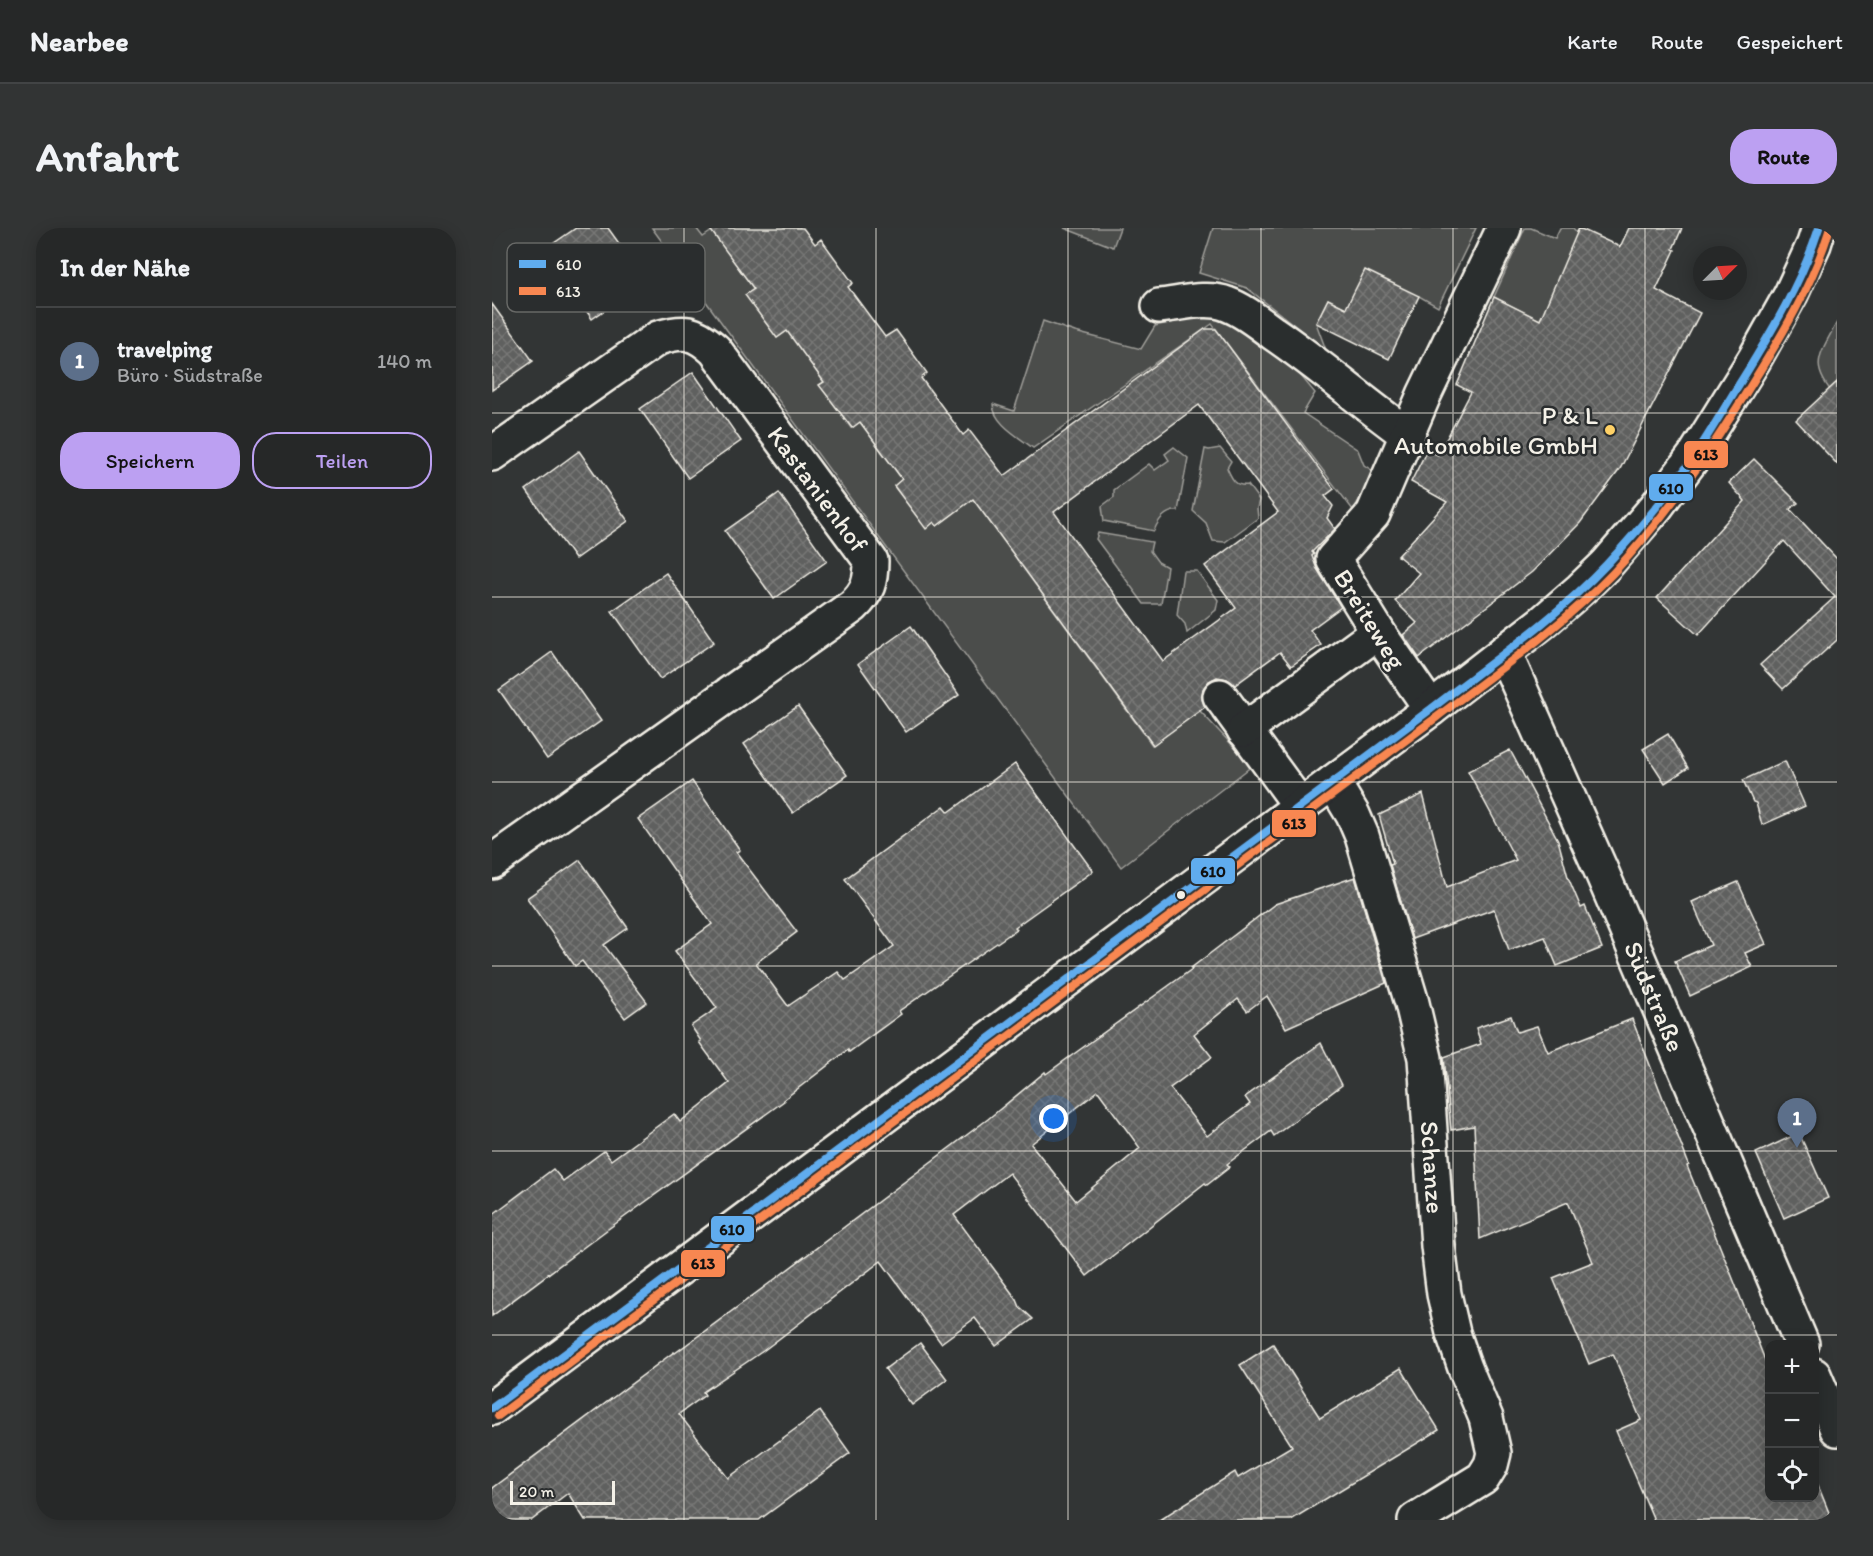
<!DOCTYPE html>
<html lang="de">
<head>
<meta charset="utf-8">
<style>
  body { margin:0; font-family:Itim,sans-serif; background:#323434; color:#f1f3f6 }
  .controls { position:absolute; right:18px; bottom:18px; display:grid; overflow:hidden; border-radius:12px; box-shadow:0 3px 15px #0003 }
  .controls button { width:54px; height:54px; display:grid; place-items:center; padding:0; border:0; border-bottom:2px solid #424445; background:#262828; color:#f1f3f6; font:30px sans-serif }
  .compass { position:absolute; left:1201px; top:18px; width:54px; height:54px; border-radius:50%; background:#262828; box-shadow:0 3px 15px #0003; rotate:66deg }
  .scale { position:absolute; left:18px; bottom:15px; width:105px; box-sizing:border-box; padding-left:6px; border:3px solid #f4f1e8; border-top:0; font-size:16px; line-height:21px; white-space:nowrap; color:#f4f1e8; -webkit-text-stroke:4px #2a2d2e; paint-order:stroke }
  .you { position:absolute; left:562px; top:891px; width:21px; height:21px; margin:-15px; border:4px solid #fff; border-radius:50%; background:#1a73e8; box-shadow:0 0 0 9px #1a73e833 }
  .badge { display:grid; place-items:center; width:39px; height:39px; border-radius:50%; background:#bca0f2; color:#fff; font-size:20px; font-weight:700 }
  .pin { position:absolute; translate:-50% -50px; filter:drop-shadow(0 2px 3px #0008) }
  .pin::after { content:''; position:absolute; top:32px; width:21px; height:18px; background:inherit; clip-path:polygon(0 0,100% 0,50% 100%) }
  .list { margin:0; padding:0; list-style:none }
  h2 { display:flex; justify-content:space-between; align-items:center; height:78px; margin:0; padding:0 24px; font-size:26px }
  h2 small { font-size:20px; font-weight:400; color:#a4a6a8 }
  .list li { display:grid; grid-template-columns:39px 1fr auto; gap:18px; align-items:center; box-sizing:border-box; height:108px; padding:0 24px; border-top:2px solid #424445 }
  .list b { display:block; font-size:22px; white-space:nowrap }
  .list p { margin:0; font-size:20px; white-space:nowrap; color:#a4a6a8 }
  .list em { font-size:20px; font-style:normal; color:#a4a6a8 }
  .actions { display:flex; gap:12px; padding:18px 24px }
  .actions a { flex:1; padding:14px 0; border:2px solid #bca0f2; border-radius:24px; text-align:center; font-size:21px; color:#bca0f2 }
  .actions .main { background:#bca0f2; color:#111 }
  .icon { flex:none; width:33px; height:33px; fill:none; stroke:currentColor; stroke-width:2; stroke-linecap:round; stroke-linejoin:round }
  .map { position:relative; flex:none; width:1345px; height:1292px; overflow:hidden; border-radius:24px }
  header { display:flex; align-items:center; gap:36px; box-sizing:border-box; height:84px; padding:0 30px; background:#262828; border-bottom:2px solid #424445 }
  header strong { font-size:28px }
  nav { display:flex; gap:33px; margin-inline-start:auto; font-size:21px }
  .intro { display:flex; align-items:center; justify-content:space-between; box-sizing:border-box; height:144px; padding:0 36px }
  h1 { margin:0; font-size:42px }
  .button { padding:15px 27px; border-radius:24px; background:#bca0f2; color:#111; font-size:21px; font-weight:700 }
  main { display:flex; gap:36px; padding:0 36px }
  aside { flex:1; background:#262828; border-radius:24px; box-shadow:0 3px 15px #0003 }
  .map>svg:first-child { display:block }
</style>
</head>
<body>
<header>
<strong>Nearbee</strong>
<nav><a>Karte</a><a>Route</a><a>Gespeichert</a></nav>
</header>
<div class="intro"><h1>Anfahrt</h1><a class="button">Route</a></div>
<main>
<aside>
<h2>In der Nähe<small></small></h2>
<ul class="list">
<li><span class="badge" style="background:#5c6f8a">1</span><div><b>travelping</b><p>Büro · Südstraße</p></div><em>140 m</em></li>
</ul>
<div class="actions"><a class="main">Speichern</a><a>Teilen</a></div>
</aside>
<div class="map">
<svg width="1345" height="1292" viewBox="0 0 1345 1292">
  <defs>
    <pattern id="building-cross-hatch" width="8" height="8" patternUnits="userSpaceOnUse" patternTransform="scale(1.5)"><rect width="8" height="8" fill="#5f605f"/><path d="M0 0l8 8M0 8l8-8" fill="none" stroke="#777776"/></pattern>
  </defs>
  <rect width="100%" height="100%" fill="#323535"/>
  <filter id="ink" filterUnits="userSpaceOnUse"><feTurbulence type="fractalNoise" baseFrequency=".0167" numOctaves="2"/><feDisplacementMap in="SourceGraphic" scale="12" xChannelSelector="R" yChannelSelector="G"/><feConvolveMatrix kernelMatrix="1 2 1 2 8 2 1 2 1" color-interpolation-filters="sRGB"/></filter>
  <g filter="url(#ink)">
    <!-- green -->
    <g fill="#4b4d4c" stroke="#a09f9a" stroke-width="1.5">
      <polygon points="160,0 204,0 211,9 220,3 262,61 254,67 285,110 295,103 332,154 328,157 359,200 368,194 410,251 402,258 434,300 442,294 445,298 481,271 660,517 708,483 760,538 629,639"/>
      <polygon points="572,0 628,0 621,19"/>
      <polygon points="721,0 984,0 946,79 927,68 854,80 836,71 824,95 834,122 755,60 707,45"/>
      <polygon points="1033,0 1039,0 1063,10 1068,0 1081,0 1090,10 1048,92 1002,69"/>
      <path d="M723,87L746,95L800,137L823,165L811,185L866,222L872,237L884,245L861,282L720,96L541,220C527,209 501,195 501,176L522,183L551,93L583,104L649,121L663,98L706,88Z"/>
      <path d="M1345,94V170C1316,138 1327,128 1345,94Z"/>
      <path d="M682,219L696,230L686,283C674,282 666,292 662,303L612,293L610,278L622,269V262L657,236L663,242L677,232L673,226Z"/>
      <path d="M728,220L739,233L735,240C740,251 743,259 756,257L767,272L765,280L766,290L733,314L721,313L714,295L701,283L713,221L717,222Z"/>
      <polygon points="606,305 660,314 658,323 666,334 675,339 669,376 652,376 604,311"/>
      <polygon points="691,343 705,343 726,372 724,382 695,405 693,396 685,387"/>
    </g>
    <!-- building -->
    <g fill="url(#building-cross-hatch)" stroke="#f4f1e8" stroke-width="1.5" fill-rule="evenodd">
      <polygon points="84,0 116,0 154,53 100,91 52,22"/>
      <path d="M217,0H311L323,16L329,11L361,55L356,59L393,109L404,102L435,145L429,150L471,207L477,202L512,248L713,101H724L842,261L833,268L841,278L835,290L843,301L820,324L822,326L820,328L825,341L849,379L818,402L829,417L799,438L788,424L743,457L735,451L725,449L717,453L711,461L710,471L713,479L661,517L481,271L445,298L442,294L434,301L402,258L410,251L368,194L360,200L327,157L332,154L295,103L285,110L253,67L262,61ZM707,177L786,284L713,338L744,380L671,433L562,284Z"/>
      <polygon points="1087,0 1128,19 1137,0 1190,0 1181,21 1183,22 1164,62 1208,85 1128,241 1088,295 1040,344 927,430 911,407 925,395 903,373 927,345 906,328 955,274 919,254 935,222 946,227 979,164 965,157 1002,69 1048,92"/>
      <polygon points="873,42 927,68 897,131 824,95 836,71 854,80"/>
      <polygon points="0,76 41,133 0,162"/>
      <polygon points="201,144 249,213 196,250 148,181"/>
      <polygon points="1345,154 1345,236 1304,192"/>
      <polygon points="87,223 136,293 83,331 34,262"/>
      <polygon points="1262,231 1306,275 1298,281 1345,331 1345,412 1291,461 1268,437 1343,369 1292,313 1206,407 1165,370 1253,273 1237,255"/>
      <polygon points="287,265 335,333 282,371 233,303"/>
      <polygon points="174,345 222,414 168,451 120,383"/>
      <polygon points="419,398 467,467 414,504 366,436"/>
      <polygon points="60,424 109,493 55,531 7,462"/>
      <polygon points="306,478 355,547 301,585 252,516"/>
      <polygon points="1176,506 1196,540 1173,555 1151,521"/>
      <polygon points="1018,522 1066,612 1076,649 1089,680 1093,678 1110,720 1065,738 1053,709 1017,722 1002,681 920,711 898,637 901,636 887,587 931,566 955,659 1024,632 976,543"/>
      <polygon points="1293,533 1313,578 1270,597 1264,575 1261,574 1251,552"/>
      <polygon points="523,536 601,643 523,699 525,701 407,783 409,786 357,824 356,822 291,872 292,873 112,1004 0,1088 0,987 61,941 71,953 112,923 119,932 182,886 188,894 237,855 207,814 209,813 199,798 225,780 183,723 220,696 146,591 200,553 248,622 244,624 305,704 264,735 296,778 346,744 353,752 402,718 353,651 452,578 457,584"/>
      <polygon points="88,632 136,700 112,717 155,774 133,790 90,733 83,738 35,670"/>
      <path d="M863,649L894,755L794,800L775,768L755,783L746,771L702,806L720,829L678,860L715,908L758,876L753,869L829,815L850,857L782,908L779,903L735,936L738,939L715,957L713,955L595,1048L517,945L462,987L525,1072L528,1079L541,1091L504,1118L483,1090L449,1115L389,1033L271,1123L211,1164L213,1167L187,1186L236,1250L328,1183L358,1225L267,1292H93L76,1265L40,1292H0V1260L182,1124L183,1125L279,1054L496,891L553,844L554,846L700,741L699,740L783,676ZM606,863L648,920L584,973L539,916Z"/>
      <polygon points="1246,654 1274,716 1253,725 1260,739 1198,768 1183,733 1219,717 1200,674"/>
      <polygon points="1019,788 1025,804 1045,798 1056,824 1140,791 1197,937 1195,938 1240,1048 1278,1145 1278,1269 1323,1269 1323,1250 1340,1292 1162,1292 1124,1203 1149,1192 1121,1126 1097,1136 1061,1050 1101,1034 1076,974 988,1011 982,898 959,902 952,829 989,816 984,800"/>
      <polygon points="1307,905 1336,970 1292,990 1264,925"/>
      <polygon points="428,1115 455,1151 420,1177 393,1141"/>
      <polygon points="781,1116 828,1190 909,1140 947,1202 799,1292 667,1292 743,1244 746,1250 800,1218 748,1137"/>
    </g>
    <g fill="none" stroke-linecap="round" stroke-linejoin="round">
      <!-- minor casing -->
      <g stroke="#f4f1e8" stroke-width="38">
        <g id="minor">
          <path d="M667,78C688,76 715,68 735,76C752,82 767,95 781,105C828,137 870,174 916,207"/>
          <path id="s1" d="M0,226L166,110C192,102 202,103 223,122L379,333C379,353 376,364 361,378L0,634"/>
          <path id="s2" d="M1012,424L1108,640L1310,1116"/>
          <polyline points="728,468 809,579"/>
          <polyline points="939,481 886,404 841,331 881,286 932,167 1012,0"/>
          <polyline points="752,502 886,404"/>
          <path id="s3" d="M841,554L861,587L870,608L920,775L933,830L946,1018L952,1066L961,1105L973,1140L994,1190L1002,1225L999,1237L991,1250L923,1292"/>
          <polyline points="1322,1147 1345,1201"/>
          <polyline points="0,1180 939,481 1051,394 1089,361 1114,337 1164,279 1203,227 1262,132 1299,66 1322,16 1327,0"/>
        </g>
      </g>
      <!-- minor -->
      <use href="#minor" stroke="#2a2d2e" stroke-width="33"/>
      <!-- bus-1 casing -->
      <g stroke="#2a2d2e" stroke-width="12">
        <path id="bus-1" d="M0,1180L939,481C998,435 1063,391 1114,337C1146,303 1177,265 1203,227C1220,202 1235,175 1251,150C1280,103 1310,53 1327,0"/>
      </g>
      <!-- bus-2 casing -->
      <g stroke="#2a2d2e" stroke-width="12">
        <path id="bus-2" d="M6,1188L945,489C1005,443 1069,399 1121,345C1175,288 1218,223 1259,157C1289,109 1320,58 1337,3"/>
      </g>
      <!-- bus-1 -->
      <use href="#bus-1" stroke="#60acee" stroke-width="8"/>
      <!-- bus-2 -->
      <use href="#bus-2" stroke="#f88751" stroke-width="8"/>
    </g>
  </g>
  <!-- grid -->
  <path fill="none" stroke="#f4f1e8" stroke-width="1.5" stroke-opacity="0.55" d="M192,0V1292M384,0V1292M576,0V1292M769,0V1292M961,0V1292M1153,0V1292M0,185H1345M0,369H1345M0,554H1345M0,738H1345M0,923H1345M0,1107H1345"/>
  <!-- markers -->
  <circle fill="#ffd166" stroke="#2a2d2e" stroke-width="2" cx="1118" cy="202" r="6"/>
  <circle fill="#f4f1e8" stroke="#2a2d2e" stroke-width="2" cx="689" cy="667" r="5"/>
  <g text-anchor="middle" stroke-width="5" stroke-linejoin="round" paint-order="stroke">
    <!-- poi labels -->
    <g font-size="26" fill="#f4f1e8" stroke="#2a2d2e" text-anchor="end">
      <text x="1106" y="196">P &amp; L<tspan x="1106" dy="30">Automobile GmbH</tspan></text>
    </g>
    <!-- street labels -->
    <g font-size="26" fill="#f4f1e8" stroke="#2a2d2e">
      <text dy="9" stroke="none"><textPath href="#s1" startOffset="438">Kastanienhof</textPath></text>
      <text transform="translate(878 391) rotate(58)" y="9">Breiteweg</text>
      <text dy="9" stroke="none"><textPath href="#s2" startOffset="376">Südstraße</textPath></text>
      <text dy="9" stroke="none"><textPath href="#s3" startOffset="402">Schanze</textPath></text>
    </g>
  </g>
  <!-- legend -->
  <rect x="15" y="15" width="198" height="69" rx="9" fill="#2a2d2e" stroke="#676866" stroke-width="1.5"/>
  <rect x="27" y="32" width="27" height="8" fill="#60acee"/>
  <rect x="27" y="59" width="27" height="8" fill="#f88751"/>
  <g font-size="16" fill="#f4f1e8">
    <text x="64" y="42">610</text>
    <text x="64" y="69">613</text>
  </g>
  <g stroke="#2a2d2e" stroke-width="2">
    <rect x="1191" y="212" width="46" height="29" rx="6" fill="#f88751"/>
    <rect x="1156" y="245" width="46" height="29" rx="6" fill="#60acee"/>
    <rect x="779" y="581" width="46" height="29" rx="6" fill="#f88751"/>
    <rect x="698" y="629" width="46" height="28" rx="6" fill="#60acee"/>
    <rect x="218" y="987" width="45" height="28" rx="6" fill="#60acee"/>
    <rect x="188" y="1021" width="46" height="29" rx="6" fill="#f88751"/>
  </g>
  <g font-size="16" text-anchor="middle" font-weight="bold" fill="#111">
    <text x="1214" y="232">613</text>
    <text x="1179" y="266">610</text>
    <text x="802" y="601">613</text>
    <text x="721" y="649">610</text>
    <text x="240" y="1007">610</text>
    <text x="211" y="1041">613</text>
  </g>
</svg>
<div class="controls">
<button>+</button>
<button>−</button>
<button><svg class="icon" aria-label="locate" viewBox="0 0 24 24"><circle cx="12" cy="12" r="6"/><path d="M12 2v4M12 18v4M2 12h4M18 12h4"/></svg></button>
</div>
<svg class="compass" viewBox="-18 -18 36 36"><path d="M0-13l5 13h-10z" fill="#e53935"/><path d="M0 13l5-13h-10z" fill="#a4a6a8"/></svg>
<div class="scale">20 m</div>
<div class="you"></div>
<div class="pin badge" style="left:1305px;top:920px;background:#5c6f8a">1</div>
</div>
</main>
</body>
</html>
